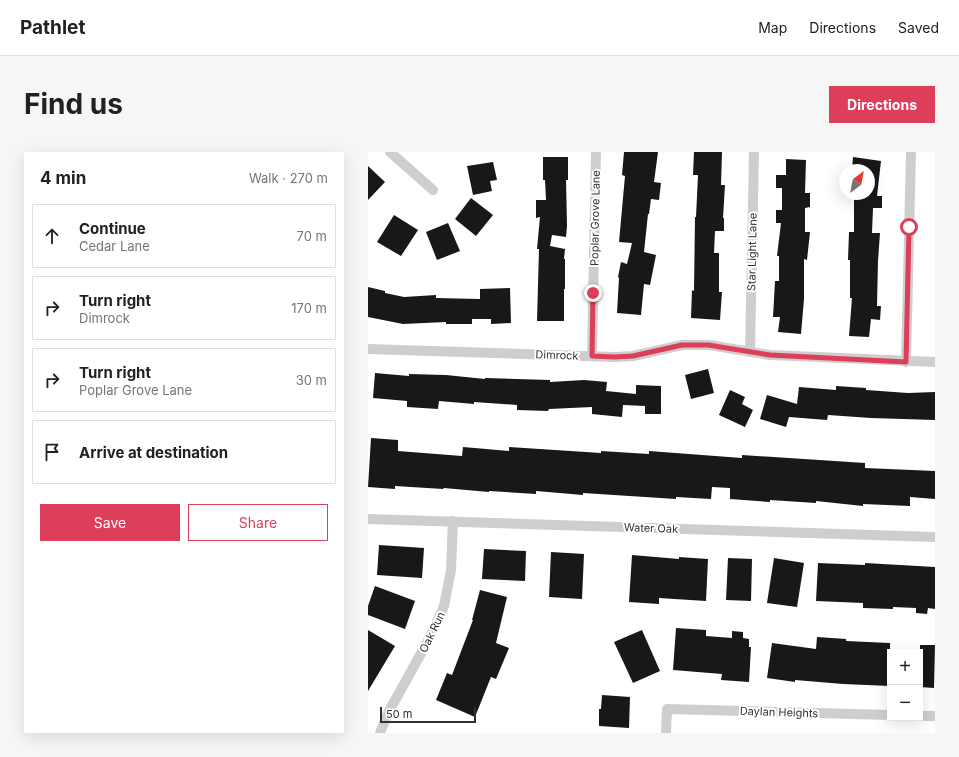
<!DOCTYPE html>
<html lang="en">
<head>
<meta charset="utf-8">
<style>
  body { margin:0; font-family:Inter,sans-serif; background:#f6f6f6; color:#202124 }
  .controls { position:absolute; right:12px; bottom:12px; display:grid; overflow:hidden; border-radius:0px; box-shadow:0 4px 16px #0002 }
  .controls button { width:36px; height:36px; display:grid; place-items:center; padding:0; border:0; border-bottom:1px solid #e0e0e0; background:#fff; color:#202124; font:20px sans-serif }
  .compass { position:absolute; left:471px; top:12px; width:36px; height:36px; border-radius:50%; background:#fff; box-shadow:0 4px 16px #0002; rotate:32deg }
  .scale { position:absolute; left:12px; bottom:10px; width:96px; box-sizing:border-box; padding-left:4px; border:2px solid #313131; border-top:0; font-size:11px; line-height:14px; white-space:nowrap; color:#313131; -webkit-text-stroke:3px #fff; paint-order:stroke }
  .stop { position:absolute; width:12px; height:12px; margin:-9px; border:3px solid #dd3e59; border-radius:50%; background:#fff }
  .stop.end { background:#dd3e59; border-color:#fff; box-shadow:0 1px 4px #0008 }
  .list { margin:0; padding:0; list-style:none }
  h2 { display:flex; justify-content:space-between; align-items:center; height:52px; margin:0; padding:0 16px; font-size:17px }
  h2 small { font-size:13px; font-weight:400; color:#757577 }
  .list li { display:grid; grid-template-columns:26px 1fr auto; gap:12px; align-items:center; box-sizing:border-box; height:64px; margin:0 8px 8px; padding:0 8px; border:1px solid #e0e0e0; border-radius:0px }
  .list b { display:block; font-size:15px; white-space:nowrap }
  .list p { margin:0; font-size:13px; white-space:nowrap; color:#757577 }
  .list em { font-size:13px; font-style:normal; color:#757577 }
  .actions { display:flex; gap:8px; padding:12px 16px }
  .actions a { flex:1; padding:9px 0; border:1px solid #dd3e59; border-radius:0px; text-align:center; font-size:14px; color:#dd3e59 }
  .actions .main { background:#dd3e59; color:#fff }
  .icon { flex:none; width:22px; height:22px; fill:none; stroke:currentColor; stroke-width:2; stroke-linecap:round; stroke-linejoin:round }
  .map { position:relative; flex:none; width:567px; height:581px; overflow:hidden; border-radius:0px }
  header { display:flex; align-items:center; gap:24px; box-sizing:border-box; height:56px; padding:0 20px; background:#fff; border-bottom:1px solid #e0e0e0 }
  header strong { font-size:19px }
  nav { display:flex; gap:22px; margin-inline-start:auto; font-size:14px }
  .intro { display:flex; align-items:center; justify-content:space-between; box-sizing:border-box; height:96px; padding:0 24px }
  h1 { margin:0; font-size:28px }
  .button { padding:10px 18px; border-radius:0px; background:#dd3e59; color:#fff; font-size:14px; font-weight:700 }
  main { display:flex; gap:24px; padding:0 24px }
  aside { flex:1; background:#fff; border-radius:0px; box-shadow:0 4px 16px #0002 }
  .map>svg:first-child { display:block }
</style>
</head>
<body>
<header>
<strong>Pathlet</strong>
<nav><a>Map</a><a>Directions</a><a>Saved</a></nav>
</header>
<div class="intro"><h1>Find us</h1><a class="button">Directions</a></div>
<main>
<aside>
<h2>4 min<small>Walk · 270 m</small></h2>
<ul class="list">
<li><svg class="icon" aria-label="ahead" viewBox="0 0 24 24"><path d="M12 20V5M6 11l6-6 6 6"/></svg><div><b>Continue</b><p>Cedar Lane</p></div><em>70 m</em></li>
<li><svg class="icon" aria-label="right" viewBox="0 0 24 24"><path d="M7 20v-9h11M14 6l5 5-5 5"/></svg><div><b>Turn right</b><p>Dimrock</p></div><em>170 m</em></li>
<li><svg class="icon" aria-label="right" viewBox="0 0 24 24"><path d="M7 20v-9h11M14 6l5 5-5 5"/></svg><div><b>Turn right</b><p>Poplar Grove Lane</p></div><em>30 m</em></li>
<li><svg class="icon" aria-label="arrive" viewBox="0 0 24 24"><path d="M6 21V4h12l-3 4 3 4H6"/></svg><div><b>Arrive at destination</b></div></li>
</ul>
<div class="actions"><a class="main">Save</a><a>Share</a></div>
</aside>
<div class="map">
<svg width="567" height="581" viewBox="0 0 567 581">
  <rect width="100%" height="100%" fill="#fff"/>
  <!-- building -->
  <g fill="#181818">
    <polygon points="256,0 290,0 286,30 293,31 291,48 283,47 281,62 280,62 276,100 288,103 282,133 276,132 273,163 249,161 251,126 250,125 253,110 259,112 264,91 251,90 257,24 254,23"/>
    <polygon points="326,0 354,0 353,33 357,33 355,66 356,66 356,79 347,79 346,101 351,101 351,140 354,140 352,168 323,166 324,138 326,139 327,65 328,65 330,23 325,23"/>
    <polygon points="175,5 200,5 200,28 198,28 199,74 198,85 184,83 182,94 197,97 196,107 197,107 197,137 196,137 196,169 169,169 171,97 169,97 172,65 168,66 168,48 178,48 177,28 175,28"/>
    <polygon points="485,5 513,9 509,44 514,44 514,56 505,56 504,81 512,81 510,109 509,154 513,154 512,168 503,167 501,185 481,184 484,146 482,146 482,108 480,108 481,80 486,80 486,43 501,44 501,18 484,18"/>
    <polygon points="418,7 438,8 437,41 442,41 442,55 437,56 437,80 442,80 439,108 436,107 436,147 433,182 410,180 412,165 405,165 407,129 411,129 411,104 409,104 413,71 408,71 408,58 414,58 414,36 408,36 408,23 418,23"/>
    <polygon points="125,10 129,28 122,29 124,39 105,43 99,14"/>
    <polygon points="0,14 17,30 0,48"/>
    <polygon points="103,46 125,63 108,84 87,67"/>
    <polygon points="26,63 50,78 33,104 9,90"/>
    <polygon points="80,71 92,99 69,108 58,80"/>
    <polygon points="0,135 17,139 17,141 36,145 68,143 68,146 112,147 112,137 142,136 143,171 123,172 123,167 104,167 104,172 78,172 78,170 35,172 0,165"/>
    <polygon points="340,217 346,241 323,247 317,223"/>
    <polygon points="7,221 41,224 41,222 78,223 117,227 117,226 182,228 182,230 216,228 239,230 238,239 268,242 268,233 293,234 293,262 277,262 277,254 255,253 254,265 224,262 224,255 181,257 180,259 149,258 149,253 106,250 106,252 71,249 70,257 39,255 39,249 5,246"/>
    <polygon points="468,234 498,236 498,238 540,241 567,240 567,268 503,266 460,263 459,268 421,265 418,275 392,267 399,243 429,252 431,235 468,238"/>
    <polygon points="362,238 377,245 374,252 385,258 377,275 351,263"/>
    <polygon points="3,286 30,288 30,299 94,304 95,295 141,299 141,295 233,301 233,299 281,302 281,299 374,306 374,303 497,311 497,316 567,319 567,347 542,345 542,354 495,352 495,354 448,349 448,351 402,348 402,350 362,347 362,336 344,335 343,347 308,345 308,347 215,341 215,343 168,339 168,342 121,339 121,340 76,336 75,337 27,334 27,337 0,335"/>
    <polygon points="11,393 56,396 54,426 9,423"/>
    <polygon points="116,397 158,399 157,429 114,427"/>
    <polygon points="183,400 216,402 214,447 181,445"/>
    <polygon points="264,403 311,407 311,405 340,407 338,449 291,446 291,452 261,450"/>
    <polygon points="360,406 384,407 383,449 358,448"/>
    <polygon points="406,406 436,411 429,455 399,451"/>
    <polygon points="450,411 497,413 497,411 567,415 567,457 560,456 559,462 548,461 548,456 525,455 525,457 495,456 495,451 448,449"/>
    <polygon points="7,434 47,449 37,477 0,463 0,454"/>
    <polygon points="112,438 139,445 128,491 141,496 128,527 123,525 107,565 68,548 79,521 84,523 105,468 104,468"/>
    <polygon points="308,476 338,478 338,484 364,486 364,479 375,480 375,486 381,487 381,495 383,495 381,530 353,528 354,522 305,518"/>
    <polygon points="0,478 27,494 0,539"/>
    <polygon points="274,478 292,519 265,531 246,490"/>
    <polygon points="449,485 478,487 478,489 522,491 522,534 475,532 427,528 427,530 399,526 404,491 448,497"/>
    <polygon points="552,493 567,493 566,536 552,535"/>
    <polygon points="234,543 262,545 261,576 231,574 231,557 233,557"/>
  </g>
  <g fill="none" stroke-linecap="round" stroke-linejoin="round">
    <!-- minor -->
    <g stroke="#cecece" stroke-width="10">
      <polyline points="22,0 65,38"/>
      <polyline points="0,197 247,205 265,204 314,193 341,193 402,203 567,210"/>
      <polyline points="382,200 386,0"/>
      <polyline points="224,204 228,0"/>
      <polyline points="538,210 543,0"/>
      <polyline points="0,367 567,385"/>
      <polyline points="552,564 567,564"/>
      <polyline points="12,581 20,561 61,487 76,454 83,418 85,369"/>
      <polyline points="298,581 299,557 522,563"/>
    </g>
  </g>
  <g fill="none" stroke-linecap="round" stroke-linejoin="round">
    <!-- route -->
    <polyline stroke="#dd3e59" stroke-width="5" points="225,141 224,204 246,205 265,204 314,193 340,193 402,203 538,210 541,75"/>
  </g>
  <g text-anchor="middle" stroke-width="4" stroke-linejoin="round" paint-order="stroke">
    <!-- street labels -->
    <g font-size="11" fill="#313131" stroke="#fff">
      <text transform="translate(227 66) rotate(-89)" y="4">Poplar Grove Lane</text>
      <text transform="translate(384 100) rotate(-89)" y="4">Star Light Lane</text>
      <text transform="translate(189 203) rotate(2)" y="4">Dimrock</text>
      <text transform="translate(283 376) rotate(2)" y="4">Water Oak</text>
      <text transform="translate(64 480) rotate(-64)" y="4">Oak Run</text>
      <text transform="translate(411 560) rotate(2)" y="4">Daylan Heights</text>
    </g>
  </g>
</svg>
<div class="controls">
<button>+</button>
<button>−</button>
</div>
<svg class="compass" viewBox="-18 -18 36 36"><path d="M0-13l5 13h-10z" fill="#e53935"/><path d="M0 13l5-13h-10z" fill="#757577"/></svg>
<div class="scale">50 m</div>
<div class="stop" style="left:541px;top:75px"></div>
<div class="stop end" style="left:225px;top:141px"></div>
</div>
</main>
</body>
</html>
